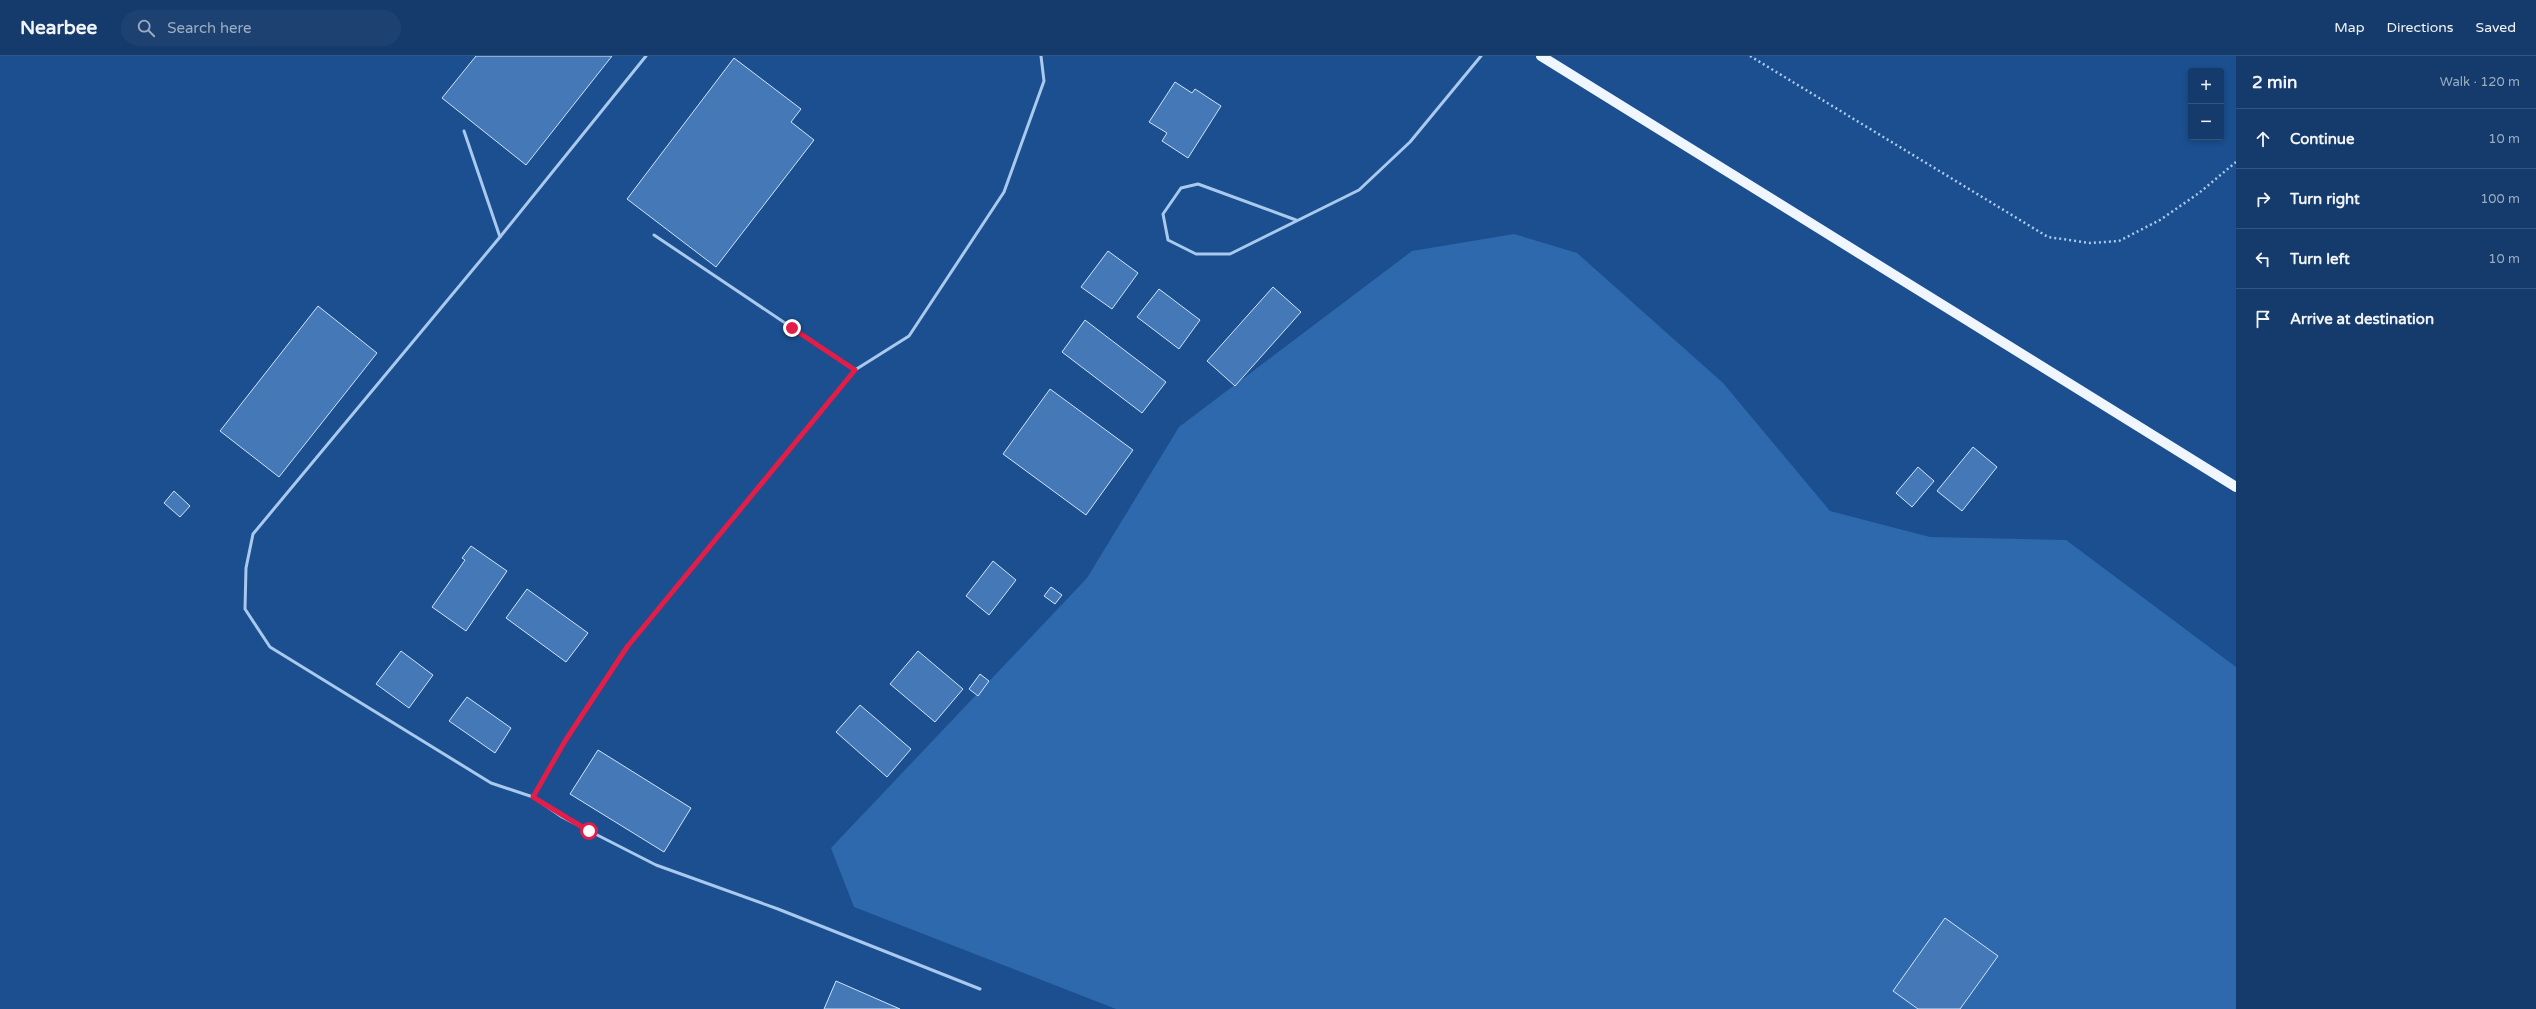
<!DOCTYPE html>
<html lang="en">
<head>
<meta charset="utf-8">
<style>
  body { margin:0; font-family:"Varela Round",sans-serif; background:#1d4271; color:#f1f3f6 }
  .controls { position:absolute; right:12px; top:12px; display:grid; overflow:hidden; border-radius:4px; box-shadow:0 2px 6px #0003 }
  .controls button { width:36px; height:36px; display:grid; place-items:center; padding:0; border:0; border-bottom:1px solid #33557e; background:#143b6b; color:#f1f3f6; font:20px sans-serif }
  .stop { position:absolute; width:12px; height:12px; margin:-9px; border:3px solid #e11d48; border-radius:50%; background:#fff }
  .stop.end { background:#e11d48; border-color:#fff; box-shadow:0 1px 4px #0008 }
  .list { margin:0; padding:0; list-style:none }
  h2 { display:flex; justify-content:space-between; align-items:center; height:52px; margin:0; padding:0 16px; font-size:17px }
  h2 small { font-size:13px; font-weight:400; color:#9dadc1 }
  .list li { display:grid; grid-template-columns:26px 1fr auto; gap:12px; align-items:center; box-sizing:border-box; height:60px; padding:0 16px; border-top:1px solid #33557e }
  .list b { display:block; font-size:15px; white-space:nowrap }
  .list em { font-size:13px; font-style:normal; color:#9dadc1 }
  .icon { flex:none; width:22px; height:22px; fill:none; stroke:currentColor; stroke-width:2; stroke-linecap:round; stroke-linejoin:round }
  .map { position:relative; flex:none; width:2236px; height:953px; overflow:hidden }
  header { display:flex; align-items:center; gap:24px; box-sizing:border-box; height:56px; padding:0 20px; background:#143b6b; border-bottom:1px solid #33557e }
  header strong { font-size:19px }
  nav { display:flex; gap:22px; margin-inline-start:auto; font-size:14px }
  .search { width:280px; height:36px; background:#1d4271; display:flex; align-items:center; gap:10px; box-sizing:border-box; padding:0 14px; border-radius:22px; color:#9dadc1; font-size:15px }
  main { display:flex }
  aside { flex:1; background:#143b6b }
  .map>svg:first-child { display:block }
</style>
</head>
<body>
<header>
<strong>Nearbee</strong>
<div class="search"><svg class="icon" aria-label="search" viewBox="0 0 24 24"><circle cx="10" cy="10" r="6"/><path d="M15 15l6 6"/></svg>Search here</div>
<nav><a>Map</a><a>Directions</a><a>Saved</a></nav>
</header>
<main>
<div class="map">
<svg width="2236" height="953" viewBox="0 0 2236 953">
  <rect width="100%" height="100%" fill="#1b4f8f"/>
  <!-- green -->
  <polygon fill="#2e69ad" points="1514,178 1577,197 1723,327 1830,455 1930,481 2066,484 2236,611 2236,953 1116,953 854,851 831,792 1087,522 1179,371 1412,195"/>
  <!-- building -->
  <g fill="#4478b7" stroke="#cfe3fa">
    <polygon points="476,0 612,0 526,109 442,42"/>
    <polygon points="734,2 801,53 791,66 814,84 716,211 627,143"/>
    <polygon points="1175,26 1192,37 1195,33 1221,50 1188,102 1162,85 1167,77 1149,66"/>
    <polygon points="1108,195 1138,217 1112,253 1081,231"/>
    <polygon points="1273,231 1301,256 1235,330 1207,305"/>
    <polygon points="1159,233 1200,264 1179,293 1137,261"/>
    <polygon points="318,250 377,297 279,421 220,375"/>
    <polygon points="1085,264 1166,326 1142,357 1062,296"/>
    <polygon points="1050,333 1133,394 1086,459 1003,398"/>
    <polygon points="1973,391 1997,411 1962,455 1937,435"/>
    <polygon points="1918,411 1934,425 1912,451 1896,437"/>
    <polygon points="174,435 190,450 180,461 164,447"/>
    <polygon points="471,490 507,515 466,575 432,551 465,504 462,502"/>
    <polygon points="993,505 1016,524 989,559 966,540"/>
    <polygon points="1051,531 1062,539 1055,548 1044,540"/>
    <polygon points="527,533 588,577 566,606 506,562"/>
    <polygon points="401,595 433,619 409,652 376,628"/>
    <polygon points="918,595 963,633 935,666 890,628"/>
    <polygon points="980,618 989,625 978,640 969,633"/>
    <polygon points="467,641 511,672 495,697 449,665"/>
    <polygon points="860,649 911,693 887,721 836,676"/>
    <polygon points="598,694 691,752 664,796 570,738"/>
    <polygon points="1945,862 1998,900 1960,953 1918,953 1893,935"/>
    <polygon points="836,925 900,953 824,953"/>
  </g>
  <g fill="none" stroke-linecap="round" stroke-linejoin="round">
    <!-- path -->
    <polyline stroke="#a9c9ee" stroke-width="2.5" stroke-dasharray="2 3" stroke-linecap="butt" points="1750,0 2048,181 2090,187 2119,185 2160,164 2199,137 2236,106"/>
    <!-- service -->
    <g stroke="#a9c9ee" stroke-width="3">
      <polyline points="464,75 500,181"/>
      <polyline points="1296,164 1198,128 1181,132 1163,158 1168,184 1196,198 1230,198 1359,134 1410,86 1481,0"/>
      <polyline points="654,179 855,314"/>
      <polyline points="533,741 491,727 270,591 245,553 246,512 253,478 500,181 646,0"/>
      <polyline points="980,933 778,853 656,809 562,761 533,741 565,685 627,591 855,314 909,280 1004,136 1044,25 1041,0"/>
    </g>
    <!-- primary -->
    <polyline stroke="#f0f6ff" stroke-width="10" points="1541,0 2236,431"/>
  </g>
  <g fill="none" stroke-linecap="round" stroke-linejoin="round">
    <!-- route -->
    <polyline stroke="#e11d48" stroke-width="5" points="589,775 533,741 565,685 627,591 855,314 792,272"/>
  </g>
</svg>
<div class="controls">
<button>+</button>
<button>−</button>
</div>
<div class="stop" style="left:589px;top:775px"></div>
<div class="stop end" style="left:792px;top:272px"></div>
</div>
<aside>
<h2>2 min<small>Walk · 120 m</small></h2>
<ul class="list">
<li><svg class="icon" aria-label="ahead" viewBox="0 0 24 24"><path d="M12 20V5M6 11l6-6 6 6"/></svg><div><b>Continue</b></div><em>10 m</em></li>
<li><svg class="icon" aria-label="right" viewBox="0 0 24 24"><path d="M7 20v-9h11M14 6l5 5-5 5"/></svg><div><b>Turn right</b></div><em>100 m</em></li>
<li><svg class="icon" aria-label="left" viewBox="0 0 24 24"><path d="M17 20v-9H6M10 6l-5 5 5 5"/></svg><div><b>Turn left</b></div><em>10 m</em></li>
<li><svg class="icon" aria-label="arrive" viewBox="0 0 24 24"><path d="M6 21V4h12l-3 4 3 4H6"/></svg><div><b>Arrive at destination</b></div></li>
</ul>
</aside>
</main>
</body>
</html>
